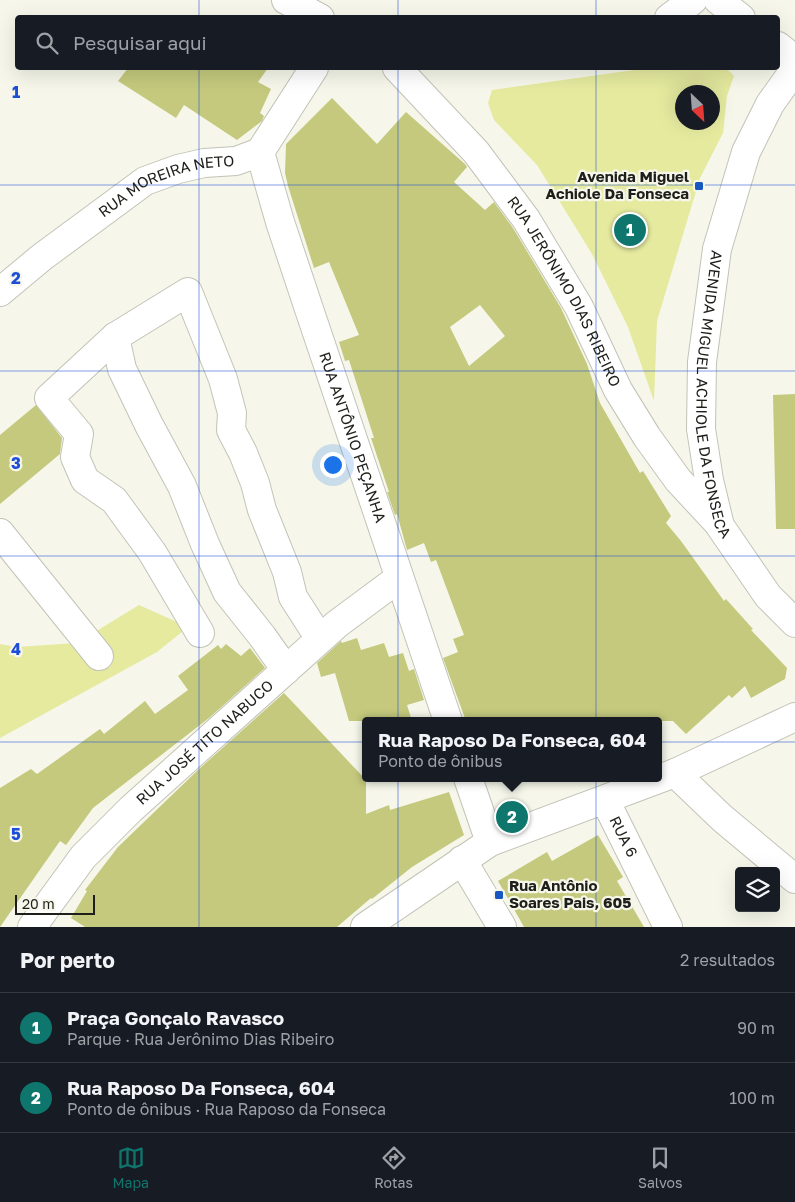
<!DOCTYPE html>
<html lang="pt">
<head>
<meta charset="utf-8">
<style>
  body { margin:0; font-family:"Golos Text",sans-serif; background:#242831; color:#f1f3f6 }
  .controls { position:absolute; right:15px; bottom:15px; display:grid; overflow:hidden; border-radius:5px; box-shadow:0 5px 20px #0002 }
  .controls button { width:45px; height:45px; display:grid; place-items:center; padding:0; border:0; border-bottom:1px solid #363941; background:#171b24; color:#f1f3f6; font:25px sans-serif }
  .compass { position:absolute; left:675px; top:85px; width:45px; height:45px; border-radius:50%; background:#171b24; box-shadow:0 5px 20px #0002; rotate:155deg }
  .scale { position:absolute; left:15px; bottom:12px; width:80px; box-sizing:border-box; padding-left:5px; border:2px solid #1e1f1a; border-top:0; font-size:14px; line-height:18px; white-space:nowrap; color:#1e1f1a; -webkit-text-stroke:4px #f6f7ea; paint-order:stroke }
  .you { position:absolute; left:332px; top:464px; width:18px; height:18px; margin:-12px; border:4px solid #fff; border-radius:50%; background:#1a73e8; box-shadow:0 0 0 8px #1a73e833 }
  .badge { display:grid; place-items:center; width:32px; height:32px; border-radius:50%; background:#0f766e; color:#fff; font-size:16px; font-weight:700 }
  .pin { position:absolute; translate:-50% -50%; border:2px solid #fff; box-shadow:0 1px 5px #0006 }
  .popup { position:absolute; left:362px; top:717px; width:300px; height:65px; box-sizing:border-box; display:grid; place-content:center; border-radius:5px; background:#171b24; filter:drop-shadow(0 1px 4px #0005); font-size:16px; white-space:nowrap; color:#9ea1a6 }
  .popup b { font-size:19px; color:#f1f3f6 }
  .popup::after { content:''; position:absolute; left:50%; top:100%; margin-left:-10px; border:10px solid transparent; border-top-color:#171b24 }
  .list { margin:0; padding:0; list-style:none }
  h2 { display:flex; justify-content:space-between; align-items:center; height:65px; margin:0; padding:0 20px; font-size:21px }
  h2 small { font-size:16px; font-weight:400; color:#9ea1a6 }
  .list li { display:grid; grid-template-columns:32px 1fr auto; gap:15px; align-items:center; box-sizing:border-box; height:70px; padding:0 20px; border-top:1px solid #363941 }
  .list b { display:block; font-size:19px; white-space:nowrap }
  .list p { margin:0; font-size:16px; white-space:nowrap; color:#9ea1a6 }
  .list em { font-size:16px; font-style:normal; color:#9ea1a6 }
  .icon { flex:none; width:28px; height:28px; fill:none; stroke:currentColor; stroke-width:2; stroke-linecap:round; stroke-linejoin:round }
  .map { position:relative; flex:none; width:795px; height:927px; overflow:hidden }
  .search { position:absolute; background:#171b24; box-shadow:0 5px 20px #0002; left:15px; right:15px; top:15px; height:55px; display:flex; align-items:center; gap:12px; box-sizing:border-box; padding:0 18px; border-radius:5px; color:#9ea1a6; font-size:19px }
  .sheet { height:205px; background:#171b24 }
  nav { display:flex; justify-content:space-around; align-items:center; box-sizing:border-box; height:70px; border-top:1px solid #363941; background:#171b24; font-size:14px; color:#9ea1a6 }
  nav a { display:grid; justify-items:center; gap:2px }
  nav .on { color:#0f766e }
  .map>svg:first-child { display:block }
</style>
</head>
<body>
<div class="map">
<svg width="795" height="927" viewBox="0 0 795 927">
  <rect width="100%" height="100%" fill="#f6f7ea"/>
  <!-- green -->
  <g fill="#e5ea9f" fill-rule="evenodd">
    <path d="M648,68H726L734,76L727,96L723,133L700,178L657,321L654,401L628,327L592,254L537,165L494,120L488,103L492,90ZM682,92H712V122H682Z"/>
    <polygon points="139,605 188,627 157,652 0,738 0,644 16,647 77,643"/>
  </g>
  <!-- building -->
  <g fill="#c4c97d" fill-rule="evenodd">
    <polygon points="128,68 268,68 258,82 271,89 260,113 264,116 262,121 237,140 184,105 176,118 118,81"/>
    <path d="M332,98L377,144L406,112L465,164L467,167L454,182L485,210L494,202L513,228L561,308L587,364L600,403L640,473L643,471L671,516L666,523L681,541L724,601L726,599L753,629L751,630L787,668L785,679L751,698L745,686L732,698L729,695L686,734L673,721H466L443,658L458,652L453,639L464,635L436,560L431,562L424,543L407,550L397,514L395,515L387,492H389L371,438H374L349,360L345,361L339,342L359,335L329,262L314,268L288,186L285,173L286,144ZM480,305L505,336L469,366L450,327Z"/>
    <polygon points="795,394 795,529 776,529 773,395"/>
    <polygon points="36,405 62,438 60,454 0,504 0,435"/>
    <polygon points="357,638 361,650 384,643 389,657 403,653 409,671 414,669 424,700 407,705 412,721 349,721 335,673 321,677 317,663 341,641 342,643"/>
    <polygon points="226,644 241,656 250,648 265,668 209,718 93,808 66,845 60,841 0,927 0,788 31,769 37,774 100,729 104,734 145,701 155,714 188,690 178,676 218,645 221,649"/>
    <polygon points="284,693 366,780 366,814 389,805 390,810 449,792 464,835 412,867 372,899 371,898 337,927 85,927 71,918 87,891 85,890 118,847 199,769"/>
    <polygon points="598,835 623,877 617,881 644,927 524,927 498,881 547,852 552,861"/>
  </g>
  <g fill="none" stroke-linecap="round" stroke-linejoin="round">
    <!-- minor casing -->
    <g stroke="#c2c3b7" stroke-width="30">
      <g id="minor">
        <polyline points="286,0 320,18"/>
        <polyline points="718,0 741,18"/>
        <polyline points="669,18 693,0"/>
        <polyline points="778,46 795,60"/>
        <path id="s1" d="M397,68L476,152L526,219L579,307L618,390L647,437L678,480L718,523"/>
        <path id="s2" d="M795,69L770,104L746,152L717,249L702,362L701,429L709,480L720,526L768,596L795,623"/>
        <path id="s3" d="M260,152L280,222L310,312L448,721"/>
        <path id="s4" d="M0,292L42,257L145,181L178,169L204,163L236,161L260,152L314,68"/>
        <polyline points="115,337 122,369 149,425 182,486 205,544 227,592 262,636 286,670"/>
        <polyline points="0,533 99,656"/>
        <polyline points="200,633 152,552 114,500 85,480 75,457 79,434 49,398 115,337 188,292 223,379 232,413 231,430 243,453 255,483 262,510 287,572 293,597 320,639"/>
        <polyline points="675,773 722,818 795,879"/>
        <polyline points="468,778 490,842"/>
        <path id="s5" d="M605,800L668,927"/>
        <polyline points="462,860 502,927"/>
        <path id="s6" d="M32,927L83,857L131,809L337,624L399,578"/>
        <polyline points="365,927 490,842 675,773 795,717"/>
      </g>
    </g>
    <!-- minor -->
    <use href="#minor" stroke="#fff" stroke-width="28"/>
  </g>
  <!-- grid -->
  <path fill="none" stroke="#1d4ed8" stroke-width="1" stroke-opacity="0.55" d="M199,0V18M398,0V18M596,0V18M199,68V927M398,68V927M596,68V927M0,185H795M0,371H795M0,556H795M0,742H795"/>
  <!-- markers -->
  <g fill="#1857c2" stroke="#f6f7ea" stroke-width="2">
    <rect x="694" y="181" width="10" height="10" rx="2.5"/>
    <rect x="494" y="890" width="10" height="10" rx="2.5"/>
  </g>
  <g text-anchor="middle" stroke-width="4.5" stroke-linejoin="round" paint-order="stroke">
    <!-- poi labels -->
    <g font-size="15" font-weight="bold" fill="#1e1f1a" stroke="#f6f7ea" text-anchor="end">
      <text x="689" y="182">Avenida Miguel<tspan x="689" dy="17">Achiole Da Fonseca</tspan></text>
      <text x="509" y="891" text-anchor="start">Rua Antônio<tspan x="509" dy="17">Soares Pais, 605</tspan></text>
    </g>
    <!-- street labels -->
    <g font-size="15" fill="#1e1f1a" stroke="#f6f7ea">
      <text dy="5" stroke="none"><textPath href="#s4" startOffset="201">RUA MOREIRA NETO</textPath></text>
      <text dy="5" stroke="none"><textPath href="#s1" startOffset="281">RUA JERÔNIMO DIAS RIBEIRO</textPath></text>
      <text dy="5" stroke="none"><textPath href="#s2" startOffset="345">AVENIDA MIGUEL ACHIOLE DA FONSECA</textPath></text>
      <text dy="5" stroke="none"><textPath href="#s3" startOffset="300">RUA ANTÔNIO PEÇANHA</textPath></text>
      <text dy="5" stroke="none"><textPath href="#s6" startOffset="254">RUA JOSÉ TITO NABUCO</textPath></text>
      <text dy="5" stroke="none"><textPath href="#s5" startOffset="41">RUA 6</textPath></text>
    </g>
  </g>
  <g font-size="16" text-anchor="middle" font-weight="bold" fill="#1d4ed8" stroke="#f6f7ea" stroke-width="4.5" stroke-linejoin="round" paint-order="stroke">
    <text x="16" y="98">1</text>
    <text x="16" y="284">2</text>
    <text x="16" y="469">3</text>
    <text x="16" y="655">4</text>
    <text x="16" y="840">5</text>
  </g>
</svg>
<div class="controls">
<button><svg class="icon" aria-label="layers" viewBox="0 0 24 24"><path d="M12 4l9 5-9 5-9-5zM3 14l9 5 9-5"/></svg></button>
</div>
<svg class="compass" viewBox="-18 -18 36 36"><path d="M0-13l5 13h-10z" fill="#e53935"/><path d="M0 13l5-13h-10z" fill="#9ea1a6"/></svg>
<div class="scale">20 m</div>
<div class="you"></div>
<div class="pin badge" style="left:630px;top:230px">1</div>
<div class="pin badge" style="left:512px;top:817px">2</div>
<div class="popup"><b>Rua Raposo Da Fonseca, 604</b>Ponto de ônibus</div>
<div class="search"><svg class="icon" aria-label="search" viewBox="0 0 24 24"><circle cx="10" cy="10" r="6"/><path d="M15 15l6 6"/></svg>Pesquisar aqui</div>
</div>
<section class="sheet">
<h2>Por perto<small>2 resultados</small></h2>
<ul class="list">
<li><span class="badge">1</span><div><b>Praça Gonçalo Ravasco</b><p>Parque · Rua Jerônimo Dias Ribeiro</p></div><em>90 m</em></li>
<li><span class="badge">2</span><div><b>Rua Raposo Da Fonseca, 604</b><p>Ponto de ônibus · Rua Raposo da Fonseca</p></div><em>100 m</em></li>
</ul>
</section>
<nav>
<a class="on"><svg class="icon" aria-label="map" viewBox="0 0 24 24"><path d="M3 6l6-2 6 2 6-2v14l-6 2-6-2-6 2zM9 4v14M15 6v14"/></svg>Mapa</a>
<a><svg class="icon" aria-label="directions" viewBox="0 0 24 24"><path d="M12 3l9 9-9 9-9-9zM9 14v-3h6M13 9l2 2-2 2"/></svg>Rotas</a>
<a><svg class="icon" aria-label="saved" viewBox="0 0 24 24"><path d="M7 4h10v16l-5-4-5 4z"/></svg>Salvos</a>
</nav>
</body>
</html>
